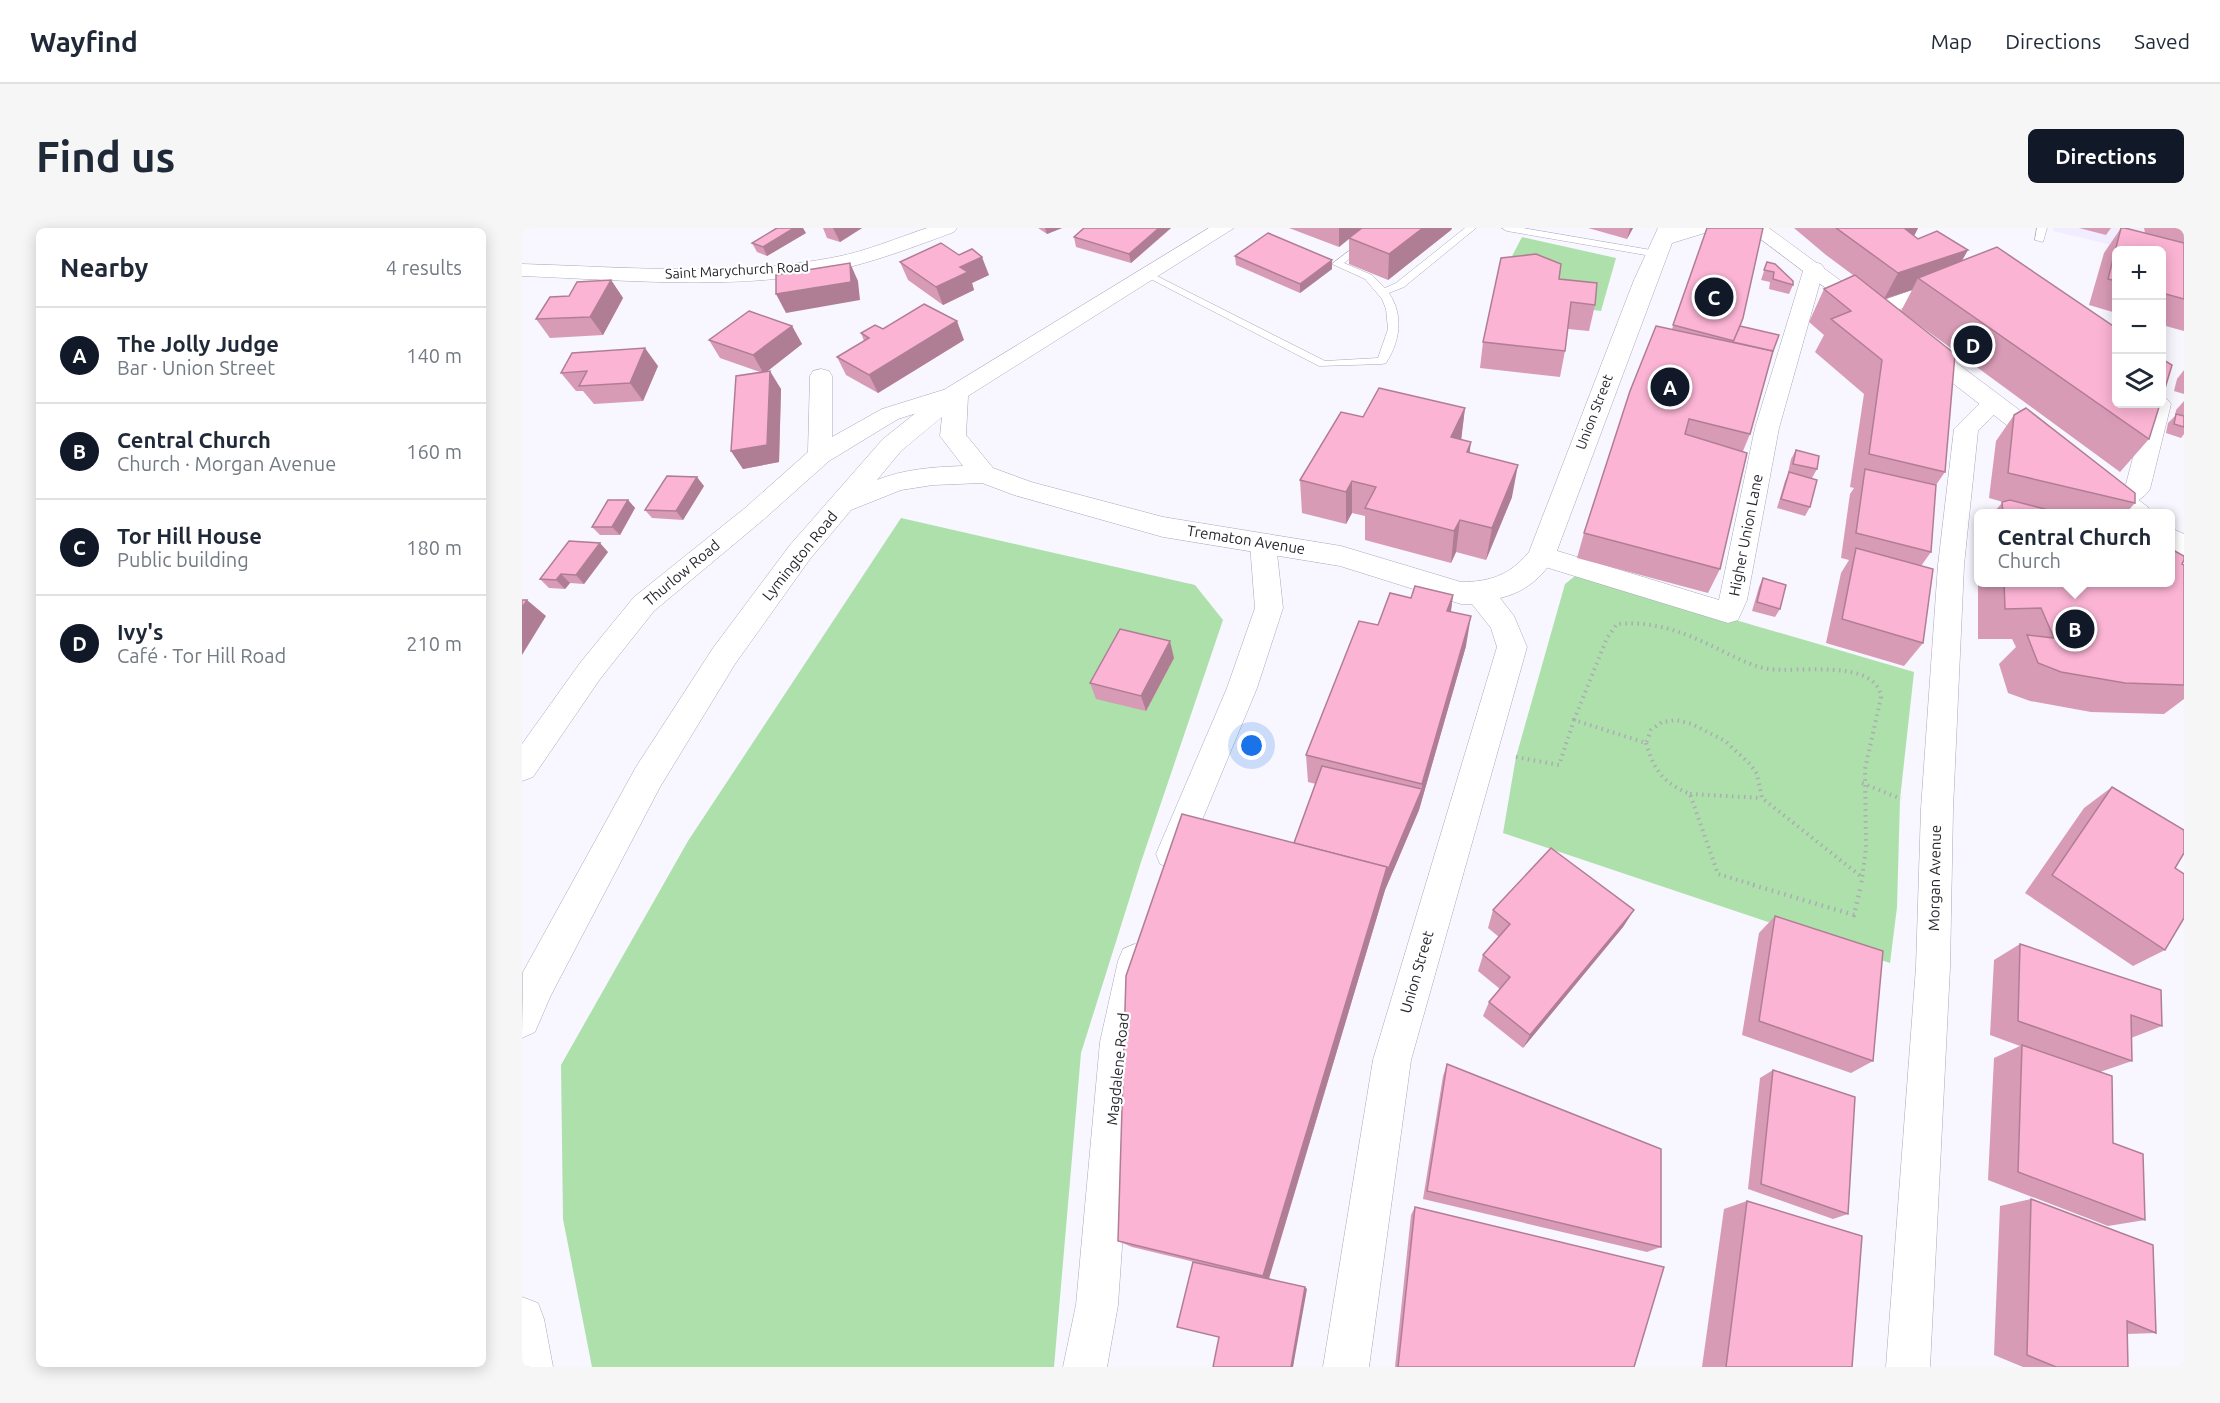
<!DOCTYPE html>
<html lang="en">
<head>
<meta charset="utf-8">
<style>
  body { margin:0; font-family:Ubuntu,sans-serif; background:#f6f6f7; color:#1f2937 }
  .controls { position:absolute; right:18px; top:18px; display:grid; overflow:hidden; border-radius:9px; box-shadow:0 3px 15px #0003 }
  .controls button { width:54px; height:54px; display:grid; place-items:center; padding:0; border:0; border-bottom:2px solid #e0e1e3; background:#fff; color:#1f2937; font:30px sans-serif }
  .you { position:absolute; left:730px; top:518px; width:21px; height:21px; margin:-15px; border:4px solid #fff; border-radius:50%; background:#1a73e8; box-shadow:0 0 0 9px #1a73e833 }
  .badge { display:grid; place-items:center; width:39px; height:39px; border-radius:50%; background:#111827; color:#fff; font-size:20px; font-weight:700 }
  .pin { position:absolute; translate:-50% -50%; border:3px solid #fff; box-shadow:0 2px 6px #0006 }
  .popup { position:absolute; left:1452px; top:281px; width:201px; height:78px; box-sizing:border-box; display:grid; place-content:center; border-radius:9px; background:#fff; filter:drop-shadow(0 2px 4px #0005); font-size:20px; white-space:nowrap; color:#747a83 }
  .popup b { font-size:22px; color:#1f2937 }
  .popup::after { content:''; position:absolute; left:50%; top:100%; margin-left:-12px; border:12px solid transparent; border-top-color:#fff }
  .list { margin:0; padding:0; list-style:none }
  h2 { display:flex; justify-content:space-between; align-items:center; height:78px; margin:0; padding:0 24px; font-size:26px }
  h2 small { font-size:20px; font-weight:400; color:#747a83 }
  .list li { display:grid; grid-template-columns:39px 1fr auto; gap:18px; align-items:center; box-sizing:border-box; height:96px; padding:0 24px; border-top:2px solid #e0e1e3 }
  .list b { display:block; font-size:22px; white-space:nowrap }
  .list p { margin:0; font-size:20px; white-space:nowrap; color:#747a83 }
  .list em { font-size:20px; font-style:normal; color:#747a83 }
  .icon { flex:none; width:33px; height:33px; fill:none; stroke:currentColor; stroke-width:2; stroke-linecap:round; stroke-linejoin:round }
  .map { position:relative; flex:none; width:1662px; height:1139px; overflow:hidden; border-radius:9px }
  header { display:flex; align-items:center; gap:36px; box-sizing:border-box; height:84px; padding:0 30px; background:#fff; border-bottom:2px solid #e0e1e3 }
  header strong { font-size:28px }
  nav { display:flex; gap:33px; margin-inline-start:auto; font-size:21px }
  .intro { display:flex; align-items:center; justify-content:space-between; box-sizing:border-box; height:144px; padding:0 36px }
  h1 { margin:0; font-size:42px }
  .button { padding:15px 27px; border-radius:9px; background:#111827; color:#fff; font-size:21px; font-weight:700 }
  main { display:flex; gap:36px; padding:0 36px }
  aside { flex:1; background:#fff; border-radius:9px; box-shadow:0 3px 15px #0003 }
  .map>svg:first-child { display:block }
</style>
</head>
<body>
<header>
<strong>Wayfind</strong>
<nav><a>Map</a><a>Directions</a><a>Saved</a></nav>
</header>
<div class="intro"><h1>Find us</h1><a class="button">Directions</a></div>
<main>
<aside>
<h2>Nearby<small>4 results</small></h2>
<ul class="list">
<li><span class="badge">A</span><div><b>The Jolly Judge</b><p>Bar · Union Street</p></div><em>140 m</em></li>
<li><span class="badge">B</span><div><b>Central Church</b><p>Church · Morgan Avenue</p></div><em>160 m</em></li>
<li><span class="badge">C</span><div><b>Tor Hill House</b><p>Public building</p></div><em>180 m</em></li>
<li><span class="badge">D</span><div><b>Ivy's</b><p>Café · Tor Hill Road</p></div><em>210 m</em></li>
</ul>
</aside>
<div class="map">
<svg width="1662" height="1139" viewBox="0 0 1662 1139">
  <rect width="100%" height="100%" fill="#f8f6ff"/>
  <!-- built -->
  <polygon fill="#f1edfe" points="1531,0 1662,0 1640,22 1611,22 1531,3"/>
  <!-- green -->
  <g fill="#ade0aa">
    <polygon points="1000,9 1094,30 1079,83 1031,77 975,57"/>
    <polygon points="379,290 673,357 701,392 619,634 559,825 532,1139 70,1139 41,991 39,837 166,613"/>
    <polygon points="1053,348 1111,362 1392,444 1378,571 1375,679 1368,735 981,605 994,529 1043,356"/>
  </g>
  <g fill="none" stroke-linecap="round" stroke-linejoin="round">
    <!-- service casing -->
    <g stroke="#aca7bb" stroke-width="1">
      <g id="service">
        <path d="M857,0H868L822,35L850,47L863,60L874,55L943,0H954L882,59L867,65C882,88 878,113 864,135L860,136L797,138L621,47L629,45L803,133L856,130L866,101L864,81L860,71L843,51L810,36Z"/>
        <polygon points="980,0 1001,0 1135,23 1140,26 1135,29 985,3"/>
        <polygon points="1515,0 1525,0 1521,14 1513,12"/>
      </g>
    </g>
    <!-- minor casing -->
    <g stroke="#aca7bb" stroke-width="1">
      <g id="minor">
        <polygon points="1292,34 1299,36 1302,40 1257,200 1225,372 1216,392 1206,395 1010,335 1006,328 1010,321 1019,318 1197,372 1233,200 1282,40 1285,36"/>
        <polygon points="1425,50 1432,52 1435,56 1432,60 1358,89 1342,89 1339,84 1342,79"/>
        <polygon points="299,141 307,143 310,148 310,209 360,181 434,158 442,160 446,165 442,170 376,191 307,233 241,292 132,383 78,451 11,549 0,553 0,516 58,435 112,369 223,280 286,224 288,148 291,143"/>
        <polygon points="1472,167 1480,169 1484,174 1456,203 1442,337 1431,581 1428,739 1408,1139 1364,1139 1394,739 1399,581 1416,337 1432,201 1464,169"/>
        <path d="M1640,169L1645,171L1649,176L1628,261C1620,274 1601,281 1587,277L1583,271L1587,265L1604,256L1625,176H1640Z"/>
        <polygon points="741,307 750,309 754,316 761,380 735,460 666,626 662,636 650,641 638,636 634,626 705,460 733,380 728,316 732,309"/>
        <polygon points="613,716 625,721 630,733 614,814 596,1077 585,1139 541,1139 554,1077 578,814 596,733 601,721"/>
      </g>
    </g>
    <!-- tertiary casing -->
    <g stroke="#aca7bb" stroke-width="1">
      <g id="tertiary">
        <path d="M405,0H435L432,4C394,18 355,33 315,42C213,63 103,52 0,48V36C103,39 212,49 314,29C345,23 375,10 405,0Z"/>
        <path d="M687,0H712L446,168L444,207L471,240L509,254L641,289L819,318L939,354C968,354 988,347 1007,324L1112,52L1136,0H1189L1186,4L1150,15L1033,328C1020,350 1003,364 978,370L992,388L1005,419L889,832L847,1139H801L851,832L975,419L969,400L950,376H939L818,338L641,309L492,267L460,255L411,257L379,262L329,282L288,331L213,436L138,559L29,767L13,804L0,810L1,744L114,539L191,420L268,317L361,211L425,160ZM420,189L418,208L441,238C412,239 382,241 355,252L379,223Z"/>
        <polygon points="1224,0 1247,0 1360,83 1357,88 1341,88"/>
        <polygon points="1396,110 1404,112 1536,211 1540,217 1536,223 1527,225 1518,223 1388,122 1384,117 1388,112"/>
        <polygon points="1572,243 1581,246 1626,279 1629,286 1597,286 1563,258 1559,252 1563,246"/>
        <polygon points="1649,300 1662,306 1662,330 1649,324"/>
        <polygon points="0,1069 16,1075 22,1091 31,1139 0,1139"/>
      </g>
    </g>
    <!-- path-far1 -->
    <g stroke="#adabb4" stroke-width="4" stroke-dasharray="1.5 4.5" stroke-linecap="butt">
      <path d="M1052,492L1085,410L1095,396C1135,392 1169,407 1204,425C1218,431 1232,439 1247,441C1275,445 1354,430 1359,469L1343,541L1344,620L1339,658"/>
      <path d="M1124,515C1132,542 1141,555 1168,566L1196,646L1236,658"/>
      <polyline points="994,529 1037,537 1052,492 1124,515 1129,502 1140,494 1154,492 1170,496 1203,513 1228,536 1235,546 1240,570 1341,650"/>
      <polyline points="1340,555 1379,571"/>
      <polyline points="1168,566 1240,570"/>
    </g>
    <!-- path -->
    <polyline stroke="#adabb4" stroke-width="4.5" stroke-dasharray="1.5 5" stroke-linecap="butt" points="1231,657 1332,687 1339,657"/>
    <!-- service -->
    <use href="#service" fill="#fff" fill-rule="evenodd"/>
    <!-- minor -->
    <use href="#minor" fill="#fff" fill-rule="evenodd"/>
    <!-- tertiary -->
    <use href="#tertiary" fill="#fff" fill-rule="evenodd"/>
  </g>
  <!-- wall -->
  <g fill="#d89bb6" fill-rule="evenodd">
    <polygon points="301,0 340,0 318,14 305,10"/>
    <polygon points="516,0 540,0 525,6"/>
    <polygon points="562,0 649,0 609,35 554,19 552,9"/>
    <polygon points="767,0 930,0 929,2 866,52 827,36 827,11 817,19"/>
    <polygon points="1066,0 1111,0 1105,11"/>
    <polygon points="1185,0 1218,98 1251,123 1228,206 1221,223 1198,341 1186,365 1055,330 1062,305 1150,101"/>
    <path d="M1272,0H1396L1392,8L1396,11L1440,33L1627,211L1598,244L1385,88L1423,244L1414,257L1409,324L1399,338L1401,415L1382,438L1304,415L1319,345L1327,332L1319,330L1328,266L1332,260L1328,259L1342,166L1293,124L1302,107L1287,94L1302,61L1331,47L1304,27ZM1390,62L1379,83L1363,71Z"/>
    <polygon points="1557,0 1589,0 1584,7"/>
    <polygon points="1599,0 1623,5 1622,0 1662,0 1662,103 1640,97 1640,22 1594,22 1594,85 1567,77 1582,25"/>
    <polygon points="284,5 245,28 235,24 230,15"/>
    <polygon points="713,28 810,41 778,65 714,37"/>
    <polygon points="378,34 467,47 450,55 452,62 421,77 386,52"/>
    <polygon points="1245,34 1271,57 1267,66 1247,61 1248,54 1239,52"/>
    <polygon points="1037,51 1073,77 1067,103 1046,101 1043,123 1038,149 958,140 961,114"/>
    <polygon points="89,52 101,70 81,107 28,110 14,91 47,68"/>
    <polygon points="270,98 280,116 245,143 259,161 257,234 221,241 209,223 238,144 198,130 187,112"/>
    <polygon points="361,101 442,112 356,165 324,147 315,129 342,113 339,105"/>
    <polygon points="136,138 121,173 72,176 61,163 54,163 39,145"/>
    <polygon points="1662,142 1662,166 1652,163 1655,151"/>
    <polygon points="1662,173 1662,206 1659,210 1644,205 1646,195 1653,188 1654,182"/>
    <polygon points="943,180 939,211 948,225 990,269 964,332 934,324 929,335 843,312 843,288 830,285 824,296 780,285 778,252 841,189"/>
    <polygon points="1492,187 1613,275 1604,285 1471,285 1481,274 1467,270 1474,213"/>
    <polygon points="1274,222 1295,241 1290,250 1288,279 1283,288 1255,280 1263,253 1267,245 1266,245 1269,231"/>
    <polygon points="182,258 161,292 130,290 123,282"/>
    <polygon points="106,272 113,280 98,307 78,307 70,299"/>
    <polygon points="1457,304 1457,354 1649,354 1660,336 1662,337 1662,471 1642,486 1569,484 1508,473 1486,465 1477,436 1494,419 1490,411 1456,411 1456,306"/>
    <polygon points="86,324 62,356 48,355 43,361 27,360 18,351"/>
    <polygon points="1241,350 1258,381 1253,389 1230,383 1237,359"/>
    <polygon points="931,367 929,383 944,418 897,582 863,662 747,1051 785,1061 610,1019 596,1013 772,615 794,556 786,554 784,527 856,397 889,370"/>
    <polygon points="652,430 624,483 574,471 568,455"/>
    <polygon points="1590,559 1653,640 1643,722 1611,738 1503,665 1562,580"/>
    <polygon points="971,682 1112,682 1101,699 1001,820 961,788 967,774 978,761 956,743 961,727 977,709 966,700"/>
    <polygon points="1253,688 1351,833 1329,845 1220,807 1237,705"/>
    <polygon points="1498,716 1640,798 1609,810 1610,833 1578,844 1591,915 1623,992 1586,998 1466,952 1472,830 1498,818 1468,807 1472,732"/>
    <polygon points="925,836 1139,1019 1125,1024 901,971 921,848"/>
    <polygon points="1251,842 1326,986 1311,991 1226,961 1238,850"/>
    <polygon points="1509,971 1634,1105 1605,1106 1606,1139 1501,1139 1472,1127 1478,978"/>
    <polygon points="1225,973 1330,1139 1180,1139 1202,981"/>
    <polygon points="893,979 1112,1139 873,1139 889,987"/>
  </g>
  <!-- shaded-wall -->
  <g fill="#b07e94">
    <polygon points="272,0 281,0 284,5 245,28 241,19"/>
    <polygon points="311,0 340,0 318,14"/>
    <polygon points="523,0 540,0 525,6"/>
    <polygon points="637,0 649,0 609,35 607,26"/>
    <polygon points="817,0 840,0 817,19"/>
    <polygon points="901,0 930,0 929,2 866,52 867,26"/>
    <polygon points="1108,0 1111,0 1105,11"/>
    <polygon points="1382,0 1396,0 1386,20"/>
    <polygon points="1446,22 1431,49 1396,50 1390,62 1362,71 1376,45"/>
    <polygon points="460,29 467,47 450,55 452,62 421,77 414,59 438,39"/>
    <polygon points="810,32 810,41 778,65 778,56"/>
    <polygon points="328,35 336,53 338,72 264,85 254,66"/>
    <polygon points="89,52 101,70 81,107 68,89"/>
    <polygon points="435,93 442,112 356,165 347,147"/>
    <polygon points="270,98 280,116 242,146 231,127"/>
    <polygon points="123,120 136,138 121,173 108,155"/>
    <polygon points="248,143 259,161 257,234 221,241 209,223"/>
    <polygon points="943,180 939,213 929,209"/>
    <polygon points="949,214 945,246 945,224"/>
    <polygon points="996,237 990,269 964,332 970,300"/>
    <polygon points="175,249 182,258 161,292 154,283"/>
    <polygon points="830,253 830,285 824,296 824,264"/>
    <polygon points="106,272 113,280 98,307 90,299"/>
    <polygon points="938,292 934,324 929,335 932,303"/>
    <polygon points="78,315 86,324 62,356 54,347"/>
    <polygon points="39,346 48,355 43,361 34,352"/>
    <polygon points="931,367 927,397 925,383"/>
    <polygon points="5,372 24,388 0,427 0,380"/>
    <polygon points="949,388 944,418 897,582 863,662 746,1053 741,1048 865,639 900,561 900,556"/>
    <polygon points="648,413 652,430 624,483 619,468"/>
    <polygon points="1112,682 1101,699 1001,820 1008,807"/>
    <polygon points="783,1059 785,1061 771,1139 769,1139"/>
  </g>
  <!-- building -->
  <g fill="#fbb4d4" stroke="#b07e94" stroke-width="1.5">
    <polygon points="255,0 272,0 241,19 230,15"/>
    <polygon points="562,0 637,0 607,26 552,9"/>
    <polygon points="840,0 901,0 867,26 827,10"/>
    <polygon points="1185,0 1241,0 1221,90 1212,113 1151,97"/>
    <polygon points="1314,0 1382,0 1396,11 1415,3 1446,22 1376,45"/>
    <polygon points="1599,0 1603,0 1662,15 1662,71 1640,65 1640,22 1594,22 1594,53 1586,51"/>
    <polygon points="746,5 810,32 778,56 713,28"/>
    <polygon points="419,15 437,27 450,21 460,29 438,39 446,44 414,59 378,34"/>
    <polygon points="1475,19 1594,100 1594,176 1638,176 1627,211 1396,50"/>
    <polygon points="1014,26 1039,36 1037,51 1075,55 1073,77 1049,74 1043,123 961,114 979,30"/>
    <polygon points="1245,34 1253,36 1271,53 1271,57 1251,51 1252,44 1242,42"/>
    <polygon points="328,35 329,54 254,66 254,47"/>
    <polygon points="1333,47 1433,126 1423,244 1347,226 1360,132 1309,91 1329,83 1302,61"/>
    <polygon points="89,52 68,89 14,91 28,69 47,68 55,54"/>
    <polygon points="402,76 435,93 347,147 315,129 347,110 339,105 353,97 361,101"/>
    <polygon points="227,83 270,98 231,127 187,112"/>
    <polygon points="1134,98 1251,123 1228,206 1167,191 1163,206 1225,225 1198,341 1062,305 1108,163"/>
    <polygon points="1218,98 1257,107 1251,123 1211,114"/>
    <polygon points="123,120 108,155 57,158 65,143 39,145 50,125"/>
    <polygon points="1640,131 1650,137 1640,170"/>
    <polygon points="248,143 245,217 209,223 214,148"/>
    <polygon points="857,160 943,180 929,209 949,214 945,224 996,237 970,300 938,292 932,303 843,280 854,259 830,253 824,264 778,252 819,184 841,189"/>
    <polygon points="1504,180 1613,265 1613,275 1486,245 1492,187"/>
    <polygon points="1654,186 1662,188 1662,199 1652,196"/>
    <polygon points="1274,222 1297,228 1295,241 1271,236"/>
    <polygon points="1343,241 1414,257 1409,324 1334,305"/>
    <polygon points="1267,244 1295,252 1288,279 1259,271"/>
    <polygon points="145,248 175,249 154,283 123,282"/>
    <polygon points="86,272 106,272 90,299 70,299"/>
    <polygon points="1488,272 1538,285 1481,285 1480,274"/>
    <polygon points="47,313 78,315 54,347 39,346 34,352 18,351"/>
    <polygon points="1334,320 1411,341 1401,415 1320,391"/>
    <polygon points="1649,321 1662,328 1662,332 1660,336 1662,337 1662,457 1603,455 1539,444 1516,435 1505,407 1532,410 1519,380 1483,381 1482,354 1649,354"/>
    <polygon points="1241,350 1264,357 1258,381 1235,374"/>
    <polygon points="893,358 931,367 925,383 949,388 900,556 784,527 837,393 856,397 868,365 889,370"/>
    <polygon points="0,372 5,372 0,380"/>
    <polygon points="598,401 648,413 619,468 568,455"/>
    <polygon points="800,538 900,561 865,644 865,639 772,615"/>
    <polygon points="1590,559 1662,602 1662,625 1653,640 1662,646 1662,690 1643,722 1530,647"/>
    <polygon points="660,586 865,639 741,1048 596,1013 604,748"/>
    <polygon points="1029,620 1112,682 1008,807 967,774 988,749 961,727 988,696 971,682"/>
    <polygon points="1253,688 1361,723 1351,833 1237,793"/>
    <polygon points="1498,716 1639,762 1640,798 1609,787 1610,833 1496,793"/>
    <polygon points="1500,817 1590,848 1591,915 1621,926 1623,992 1496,944"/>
    <polygon points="925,836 1139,921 1139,1019 905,963"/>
    <polygon points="1251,842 1333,869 1326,986 1239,956"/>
    <polygon points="1509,971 1631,1017 1634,1105 1605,1093 1606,1139 1534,1139 1505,1127"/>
    <polygon points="1225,973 1340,1008 1330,1139 1204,1139"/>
    <polygon points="893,979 1142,1039 1112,1139 876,1139"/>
    <polygon points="671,1034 783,1059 769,1139 691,1139 697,1109 655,1099"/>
  </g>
  <g text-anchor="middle" stroke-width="4.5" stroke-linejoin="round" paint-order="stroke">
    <!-- far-street labels -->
    <g font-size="14" fill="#28262e" stroke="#fff">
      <text transform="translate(215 42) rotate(-3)" y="5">Saint Marychurch Road</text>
      <text transform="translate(1072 184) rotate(-69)" y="5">Union Street</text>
    </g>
    <!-- street labels -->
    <g font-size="15" fill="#28262e" stroke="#fff">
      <text transform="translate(1224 307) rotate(-79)" y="5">Higher Union Lane</text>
      <text transform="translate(724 312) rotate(9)" y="5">Trematon Avenue</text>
      <text transform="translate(278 328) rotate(-51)" y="5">Lymington Road</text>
      <text transform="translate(160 345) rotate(-40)" y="5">Thurlow Road</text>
      <text transform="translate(1413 650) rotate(-89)" y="5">Morgan Avenue</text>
      <text transform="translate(895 744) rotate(-74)" y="5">Union Street</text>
      <text transform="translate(596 841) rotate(-84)" y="5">Magdalene Road</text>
    </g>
  </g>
</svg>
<div class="controls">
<button>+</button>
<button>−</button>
<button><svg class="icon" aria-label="layers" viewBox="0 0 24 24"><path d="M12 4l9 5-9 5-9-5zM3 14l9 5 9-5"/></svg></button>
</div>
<div class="you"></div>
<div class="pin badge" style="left:1148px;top:159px">A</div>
<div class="pin badge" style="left:1553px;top:401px">B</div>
<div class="popup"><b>Central Church</b>Church</div>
<div class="pin badge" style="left:1192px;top:69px">C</div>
<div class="pin badge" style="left:1451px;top:117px">D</div>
</div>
</main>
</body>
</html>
